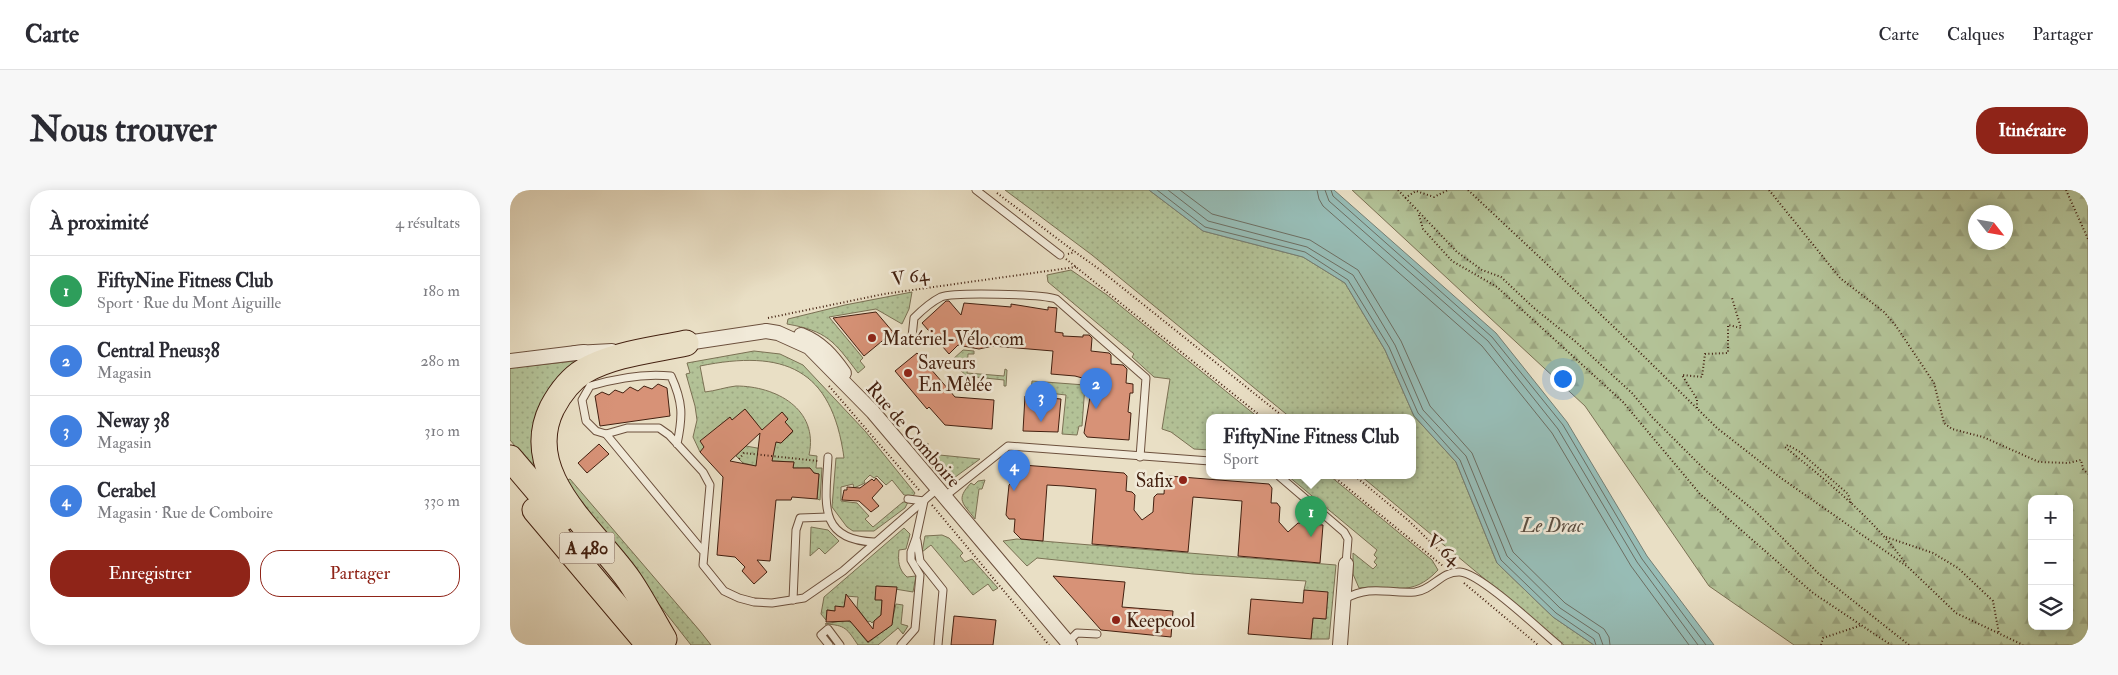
<!DOCTYPE html>
<html lang="fr">
<head>
<meta charset="utf-8">
<style>
  body { margin:0; font-family:"IM FELL Double Pica",serif; background:#f7f7f7; color:#2b2b33 }
  .controls { position:absolute; right:15px; bottom:15px; display:grid; overflow:hidden; border-radius:10px; box-shadow:0 2px 12px #0003 }
  .controls button { width:45px; height:45px; display:grid; place-items:center; padding:0; border:0; border-bottom:1px solid #e1e1e2; background:#fff; color:#2b2b33; font:25px sans-serif }
  .compass { position:absolute; left:1458px; top:15px; width:45px; height:45px; border-radius:50%; background:#fff; box-shadow:0 2px 12px #0003; rotate:121deg }
  .you { position:absolute; left:1052px; top:188px; width:18px; height:18px; margin:-12px; border:4px solid #fff; border-radius:50%; background:#1a73e8; box-shadow:0 0 0 8px #1a73e833 }
  .badge { display:grid; place-items:center; width:32px; height:32px; border-radius:50%; background:#8f2418; color:#fff; font-size:16px; font-weight:700 }
  .pin { position:absolute; translate:-50% -41px; filter:drop-shadow(0 1px 2px #0008) }
  .pin::after { content:''; position:absolute; top:26px; width:18px; height:15px; background:inherit; clip-path:polygon(0 0,100% 0,50% 100%) }
  .popup { position:absolute; left:696px; top:224px; width:210px; height:65px; box-sizing:border-box; display:grid; place-content:center; border-radius:10px; background:#fff; filter:drop-shadow(0 1px 4px #0005); font-size:16px; white-space:nowrap; color:#7c7c81 }
  .popup b { font-size:19px; color:#2b2b33 }
  .popup::after { content:''; position:absolute; left:50%; top:100%; margin-left:-10px; border:10px solid transparent; border-top-color:#fff }
  .list { margin:0; padding:0; list-style:none }
  h2 { display:flex; justify-content:space-between; align-items:center; height:65px; margin:0; padding:0 20px; font-size:21px }
  h2 small { font-size:16px; font-weight:400; color:#7c7c81 }
  .list li { display:grid; grid-template-columns:32px 1fr auto; gap:15px; align-items:center; box-sizing:border-box; height:70px; padding:0 20px; border-top:1px solid #e1e1e2 }
  .list b { display:block; font-size:19px; white-space:nowrap }
  .list p { margin:0; font-size:16px; white-space:nowrap; color:#7c7c81 }
  .list em { font-size:16px; font-style:normal; color:#7c7c81 }
  .actions { display:flex; gap:10px; padding:15px 20px }
  .actions a { flex:1; padding:11px 0; border:1px solid #8f2418; border-radius:20px; text-align:center; font-size:18px; color:#8f2418 }
  .actions .main { background:#8f2418; color:#fff }
  .icon { flex:none; width:28px; height:28px; fill:none; stroke:currentColor; stroke-width:2; stroke-linecap:round; stroke-linejoin:round }
  .map { position:relative; flex:none; width:1578px; height:455px; overflow:hidden; border-radius:20px }
  header { display:flex; align-items:center; gap:30px; box-sizing:border-box; height:70px; padding:0 25px; background:#fff; border-bottom:1px solid #e1e1e2 }
  header strong { font-size:24px }
  nav { display:flex; gap:28px; margin-inline-start:auto; font-size:18px }
  .intro { display:flex; align-items:center; justify-content:space-between; box-sizing:border-box; height:120px; padding:0 30px }
  h1 { margin:0; font-size:35px }
  .button { padding:12px 22px; border-radius:20px; background:#8f2418; color:#fff; font-size:18px; font-weight:700 }
  main { display:flex; gap:30px; padding:0 30px }
  aside { flex:1; background:#fff; border-radius:20px; box-shadow:0 2px 12px #0003 }
  .map>svg:first-child { display:block }
</style>
</head>
<body>
<header>
<strong>Carte</strong>
<nav><a>Carte</a><a>Calques</a><a>Partager</a></nav>
</header>
<div class="intro"><h1>Nous trouver</h1><a class="button">Itinéraire</a></div>
<main>
<aside>
<h2>À proximité<small>4 résultats</small></h2>
<ul class="list">
<li><span class="badge" style="background:#2e9e5b">1</span><div><b>FiftyNine Fitness Club</b><p>Sport · Rue du Mont Aiguille</p></div><em>180 m</em></li>
<li><span class="badge" style="background:#3f7fe0">2</span><div><b>Central Pneus38</b><p>Magasin</p></div><em>280 m</em></li>
<li><span class="badge" style="background:#3f7fe0">3</span><div><b>Neway 38</b><p>Magasin</p></div><em>310 m</em></li>
<li><span class="badge" style="background:#3f7fe0">4</span><div><b>Cerabel</b><p>Magasin · Rue de Comboire</p></div><em>330 m</em></li>
</ul>
<div class="actions"><a class="main">Enregistrer</a><a>Partager</a></div>
</aside>
<div class="map">
<svg width="1578" height="455" viewBox="0 0 1578 455">
  <defs>
    <pattern id="grass-dots" width="8" height="8" patternUnits="userSpaceOnUse" patternTransform="scale(1.25)"><rect width="8" height="8" fill="#b3c297"/><path d="M2 2h.1M6 6h.1" fill="none" stroke="#9ba681" stroke-width="1.8" stroke-linecap="round"/></pattern>
    <pattern id="forest-firs" width="22" height="20" patternUnits="userSpaceOnUse" patternTransform="scale(1.25)"><rect width="22" height="20" fill="#b3c297"/><path d="M5 1l3.5 6h-7zM16 11l3.5 6h-7z" fill="#9ba681"/></pattern>
  </defs>
  <rect width="100%" height="100%" fill="#e9dfc5"/>
  <filter id="stains"><feTurbulence type="fractalNoise" baseFrequency=".004" numOctaves="4"/><feColorMatrix values="0 0 0 0 .2 0 0 0 0 .09 0 0 0 0 .02 0 0 0 .5 -.17"/></filter>
  <radialGradient id="worn" r=".72"><stop offset=".6" stop-color="#630" stop-opacity="0"/><stop offset="1" stop-color="#630" stop-opacity=".3"/></radialGradient>
  <!-- grass -->
  <g fill="url(#grass-dots)" stroke="#7b7154">
    <polygon points="495,0 639,0 693,41 793,67 835,93 875,160 904,226 946,272 987,373 1043,427 1084,455 1054,455 851,286 902,286 902,228 781,228 582,65"/>
    <polygon points="561,80 597,105 749,228 700,228 700,260 684,259 661,242 652,239 660,189 644,187 622,167 624,164 538,92 537,85"/>
    <path d="M402,102L399,119L392,134L366,119L319,127L353,168L350,171L355,177L348,183C324,151 317,141 277,134L278,129L335,115Z"/>
    <polygon points="453,160 464,161 464,164 458,164 457,183 494,186 495,179 497,180 496,196 494,196 494,190 456,186 442,170"/>
    <path d="M244,161L270,164L293,175L355,241L405,303L403,306L394,305L382,290L376,295L367,286L364,288L360,285L354,291L355,293L344,298L343,294L331,297V311L347,313L359,326L355,329L363,337L393,312H398L395,318L364,341H343L337,337L322,317L326,268H334C322,178 274,159 190,176L195,202C205,201 216,197 226,196C266,196 309,219 299,265L307,266L306,278H312L310,310L307,309L309,284L304,283L300,278H283L284,272L247,270L246,276L233,273L226,266L236,256L258,260L266,252L271,253L283,242L275,232L278,229L272,222L256,241L246,238L240,240L247,234L235,219L190,262L183,247L187,230L185,216L176,184L180,183L177,173Z"/>
    <polygon points="74,170 55,189 35,292 0,250 0,178"/>
    <polygon points="522,191 575,195 572,236 569,236 567,245 552,244 556,205 521,201"/>
    <polygon points="418,253 417,261 419,264 470,269 437,293 408,262"/>
    <path d="M778,286H820L922,370L928,380C901,409 883,394 849,398L843,384V363L863,379L867,375L864,372L867,368L864,365L867,360Z"/>
    <polygon points="60,289 190,441 201,455 181,455 53,292"/>
    <path d="M475,290L472,299H469L465,329C453,313 445,310 461,293L464,295L468,291Z"/>
    <polygon points="301,337 318,340 329,351 315,364 309,358 300,366"/>
    <path d="M394,338L400,344L396,359L389,360C388,371 388,379 397,387L406,386L403,402L367,396L365,409L372,410L371,425L362,433L360,431L358,432L347,418L348,407L336,406L334,417L325,421L317,420L316,430L311,424L314,407Z"/>
    <polygon points="432,345 439,348 453,363 450,366 455,372 462,369 488,398 483,401 478,394 463,405 421,355 412,362 415,346"/>
    <polygon points="507,349 826,375 819,449 801,449 803,428 816,429 794,400 796,391 683,384 527,368 517,376 493,351"/>
    <path d="M386,414L393,415L391,434L398,436L393,444L388,438L368,455H348C337,439 336,435 315,434L336,430L342,433L358,453L373,441L374,437L376,440L381,435Z"/>
  </g>
  <!-- forest -->
  <path fill="url(#forest-firs)" stroke="#7b7154" fill-rule="evenodd" d="M842,0H1578V455H1284L1199,396L1075,216ZM1466,22H1496V52H1466ZM1522,309H1559V436H1522Z"/>
  <!-- water -->
  <polygon fill="#97bcb5" stroke="#757e73" points="639,0 824,0 986,143 1057,232 1137,366 1204,455 1084,455 1043,427 987,373 946,272 904,226 875,160 835,93 793,67 693,41"/>
  <g fill="none" stroke-linecap="round" stroke-linejoin="round">
    <!-- shore -->
    <g stroke="#6d6e62" stroke-width="1">
      <polyline points="647,0 695,37 795,62 838,90 879,157 908,223 950,270 991,370 1046,423 1084,449 1086,455"/>
      <polyline points="658,0 698,31 797,57 843,85 885,155 913,220 956,266 997,366 1050,418 1089,444 1093,455"/>
      <polyline points="670,0 702,24 800,50 848,80 891,151 920,216 962,263 1003,362 1055,413 1094,439 1099,447 1100,455"/>
      <polyline points="807,0 809,9 813,16 972,156 1042,243 1121,376 1179,455"/>
      <polyline points="815,0 819,11 978,151 1048,239 1127,372 1188,455"/>
      <polyline points="821,0 823,6 982,147 1053,235 1132,369 1196,455"/>
    </g>
  </g>
  <!-- building -->
  <g fill="#d79277" stroke="#432010" fill-rule="evenodd">
    <polygon points="436,111 439,111 451,125 454,113 501,117 501,114 538,120 538,117 547,118 545,142 553,143 553,146 573,147 573,145 579,145 582,148 581,161 599,163 601,165 601,174 613,175 617,179 616,193 623,194 623,203 620,203 618,222 621,223 619,250 577,247 574,243 580,207 579,187 576,189 565,186 541,184 543,161 483,156 469,159 448,155 439,164 412,133"/>
    <polygon points="366,122 383,142 354,166 323,128"/>
    <polygon points="407,163 445,207 484,210 482,239 435,235 419,217 417,219 385,181"/>
    <polygon points="148,194 157,198 160,226 90,236 85,206 92,202 99,205 105,200 113,203 120,197 128,201 134,196 142,199"/>
    <polygon points="515,206 551,209 548,242 513,241"/>
    <path d="M235,219L252,240L272,222L278,229L275,232L283,241L271,253L266,252L262,271L284,272L283,278H300L304,283L309,284L307,309L282,307L281,310H266L260,371L247,370L257,382L244,394L232,381L235,377L225,367L207,365L213,287L190,262L194,257L190,251L220,227L222,230ZM250,243L246,276L220,271Z"/>
    <polygon points="89,254 99,264 77,283 68,273"/>
    <polygon points="513,275 614,283 617,286 616,301 622,302 625,305 624,320 632,330 643,322 644,307 647,304 654,304 655,289 659,286 759,294 762,298 761,313 767,313 770,317 769,332 778,342 788,333 813,335 810,373 728,366 732,311 683,307 678,362 582,354 586,299 554,296 537,295 533,351 511,349 504,342 505,329 499,329 496,325 499,295 502,292 508,293 509,278"/>
    <polygon points="366,288 373,296 362,308 369,316 361,322 349,311 332,310 334,300 337,300 337,297 350,298 362,289 364,291"/>
    <polygon points="543,386 615,392 612,417 663,421 661,447 591,440"/>
    <polygon points="366,396 387,397 382,435 375,440 358,452 340,431 316,432 317,420 325,421 325,416 334,417 336,404 363,439 364,431 371,425 372,410 365,410"/>
    <polygon points="794,400 818,402 816,429 803,428 801,449 738,444 741,409 793,413"/>
    <polygon points="444,426 486,430 483,455 441,455"/>
  </g>
  <g fill="none" stroke-linecap="round" stroke-linejoin="round">
    <!-- service casing -->
    <g stroke="#6c503d" stroke-width="9">
      <g id="service">
        <polyline points="466,0 550,65"/>
        <path d="M402,147L404,128C412,120 421,112 431,107C445,102 531,104 546,109L636,188L630,267"/>
        <polyline points="96,244 192,360"/>
        <path d="M167,254C173,226 173,212 161,186C133,183 107,188 80,196L72,210L76,231L86,241L96,244L117,238H149L159,245L193,282L200,295L193,375L214,401L229,408L244,412L262,413L294,408L333,381L427,299"/>
        <path d="M318,267C316,310 306,350 364,352"/>
        <polyline points="769,286 834,342 838,349 836,374"/>
        <polyline points="434,307 498,256 700,271"/>
        <polyline points="407,351 410,371 433,400 428,455"/>
        <path d="M834,409C863,394 876,404 905,402C923,400 931,381 950,382C970,383 1030,440 1048,455"/>
        <polyline points="283,410 286,340 290,328 318,327"/>
        <polyline points="558,452 567,443 587,444"/>
        <polyline points="319,455 311,445 318,439 330,455"/>
        <polyline points="391,455 405,439 410,385 401,370 401,362 406,348 414,311 398,309"/>
      </g>
    </g>
    <!-- minor casing -->
    <g stroke="#6c503d" stroke-width="16">
      <g id="minor">
        <path d="M291,145C311,153 322,166 334,183"/>
        <polyline points="170,154 256,141 268,143 299,157 363,222 560,455"/>
        <polyline points="65,163 102,161"/>
        <polyline points="0,171 74,162"/>
        <polyline points="830,455 836,374"/>
      </g>
    </g>
    <!-- motorway casing -->
    <g stroke="#432010" stroke-width="27">
      <g id="motorway">
        <polyline points="0,268 52,329"/>
        <polyline points="25,320 139,455"/>
        <path d="M154,449C142,429 132,409 119,390C85,341 9,285 42,218C50,203 59,190 74,181C103,164 144,160 176,153"/>
      </g>
    </g>
    <!-- path -->
    <g stroke="#432010" stroke-width="2" stroke-dasharray="1 2.5" stroke-linecap="butt">
      <polyline points="888,0 947,62 972,80 991,87 1024,118 1066,152 1122,203 1142,227 1196,281 1246,322 1308,383 1399,455"/>
      <polyline points="958,0 1105,138 1207,238 1271,288 1398,377 1446,423 1513,455"/>
      <polyline points="1259,0 1330,88 1374,122 1386,136 1424,193 1434,233 1442,239 1473,247 1529,272 1558,273 1571,270 1573,279 1578,284"/>
      <polyline points="1556,0 1578,49"/>
      <polyline points="487,3 565,62"/>
      <polyline points="895,8 906,1 924,7 938,0"/>
      <polyline points="909,25 913,39 942,71 987,97 1113,212 1190,304 1303,403 1381,455"/>
      <polyline points="558,64 565,62 589,79 775,228"/>
      <polyline points="556,69 753,228"/>
      <polyline points="258,128 374,104 566,77"/>
      <polyline points="319,196 409,300"/>
      <polyline points="1187,218 1187,209 1172,185 1192,187 1195,164 1218,163 1218,135 1231,138 1222,108"/>
      <polyline points="229,269 234,263 308,271"/>
      <polyline points="823,286 933,376"/>
      <polyline points="845,286 899,331 943,374"/>
      <path d="M1341,313L1338,304L1290,262L1278,255L1275,257C1319,293 1363,328 1396,374"/>
      <polyline points="422,315 539,455"/>
      <polyline points="1376,347 1423,363 1448,378 1483,411 1489,444"/>
      <polyline points="954,393 1028,455"/>
      <polyline points="1311,455 1313,448 1352,435"/>
    </g>
    <!-- service -->
    <use href="#service" stroke="#f1ead9" stroke-width="7"/>
    <!-- minor -->
    <use href="#minor" stroke="#f1ead9" stroke-width="14"/>
    <!-- motorway -->
    <use href="#motorway" stroke="#e9dfc5" stroke-width="25"/>
  </g>
  <!-- markers -->
  <g fill="#8f2418" stroke="#f1ead9" stroke-width="2">
    <circle cx="362" cy="148" r="5"/>
    <circle cx="398" cy="183" r="5"/>
    <circle cx="673" cy="290" r="5"/>
    <circle cx="606" cy="430" r="5"/>
  </g>
  <g text-anchor="middle" stroke-width="5" stroke-linejoin="round" paint-order="stroke">
    <!-- shield labels -->
    <rect fill="#f1ead9" stroke="#775d4c" stroke-width="1" x="49.5" y="342.5" width="55" height="31" rx="4"/>
    <g font-size="18" font-weight="bold" fill="#432010">
      <text x="77" y="364">A 480</text>
    </g>
    <!-- street labels -->
    <g font-size="19" fill="#432010" stroke="#f1ead9">
      <text transform="translate(400 86) rotate(-8)" y="7">V 64</text>
      <text transform="translate(404 244) rotate(49)" y="7">Rue de Comboire</text>
      <text transform="translate(934 359) rotate(39)" y="7">V 64</text>
    </g>
    <!-- poi labels -->
    <g font-size="19" fill="#432010" stroke="#f1ead9" text-anchor="start">
      <text x="372" y="155">Matériel-Vélo.com</text>
      <text x="408" y="179">Saveurs<tspan x="408" dy="22">En Mêlée</tspan></text>
      <text x="663" y="297" text-anchor="end">Safix</text>
      <text x="616" y="437">Keepcool</text>
    </g>
    <!-- water labels -->
    <g font-size="20" font-style="italic" fill="#5c4f42" stroke="#f1ead9">
      <text x="1042" y="342">Le Drac</text>
    </g>
  </g>
  <rect width="100%" height="100%" filter="url(#stains)"/>
  <rect width="100%" height="100%" fill="url(#worn)"/>
</svg>
<div class="controls">
<button>+</button>
<button>−</button>
<button><svg class="icon" aria-label="layers" viewBox="0 0 24 24"><path d="M12 4l9 5-9 5-9-5zM3 14l9 5 9-5"/></svg></button>
</div>
<svg class="compass" viewBox="-18 -18 36 36"><path d="M0-13l5 13h-10z" fill="#e53935"/><path d="M0 13l5-13h-10z" fill="#7c7c81"/></svg>
<div class="you"></div>
<div class="pin badge" style="left:801px;top:347px;background:#2e9e5b">1</div>
<div class="popup"><b>FiftyNine Fitness Club</b>Sport</div>
<div class="pin badge" style="left:586px;top:219px;background:#3f7fe0">2</div>
<div class="pin badge" style="left:531px;top:232px;background:#3f7fe0">3</div>
<div class="pin badge" style="left:504px;top:301px;background:#3f7fe0">4</div>
</div>
</main>
</body>
</html>
